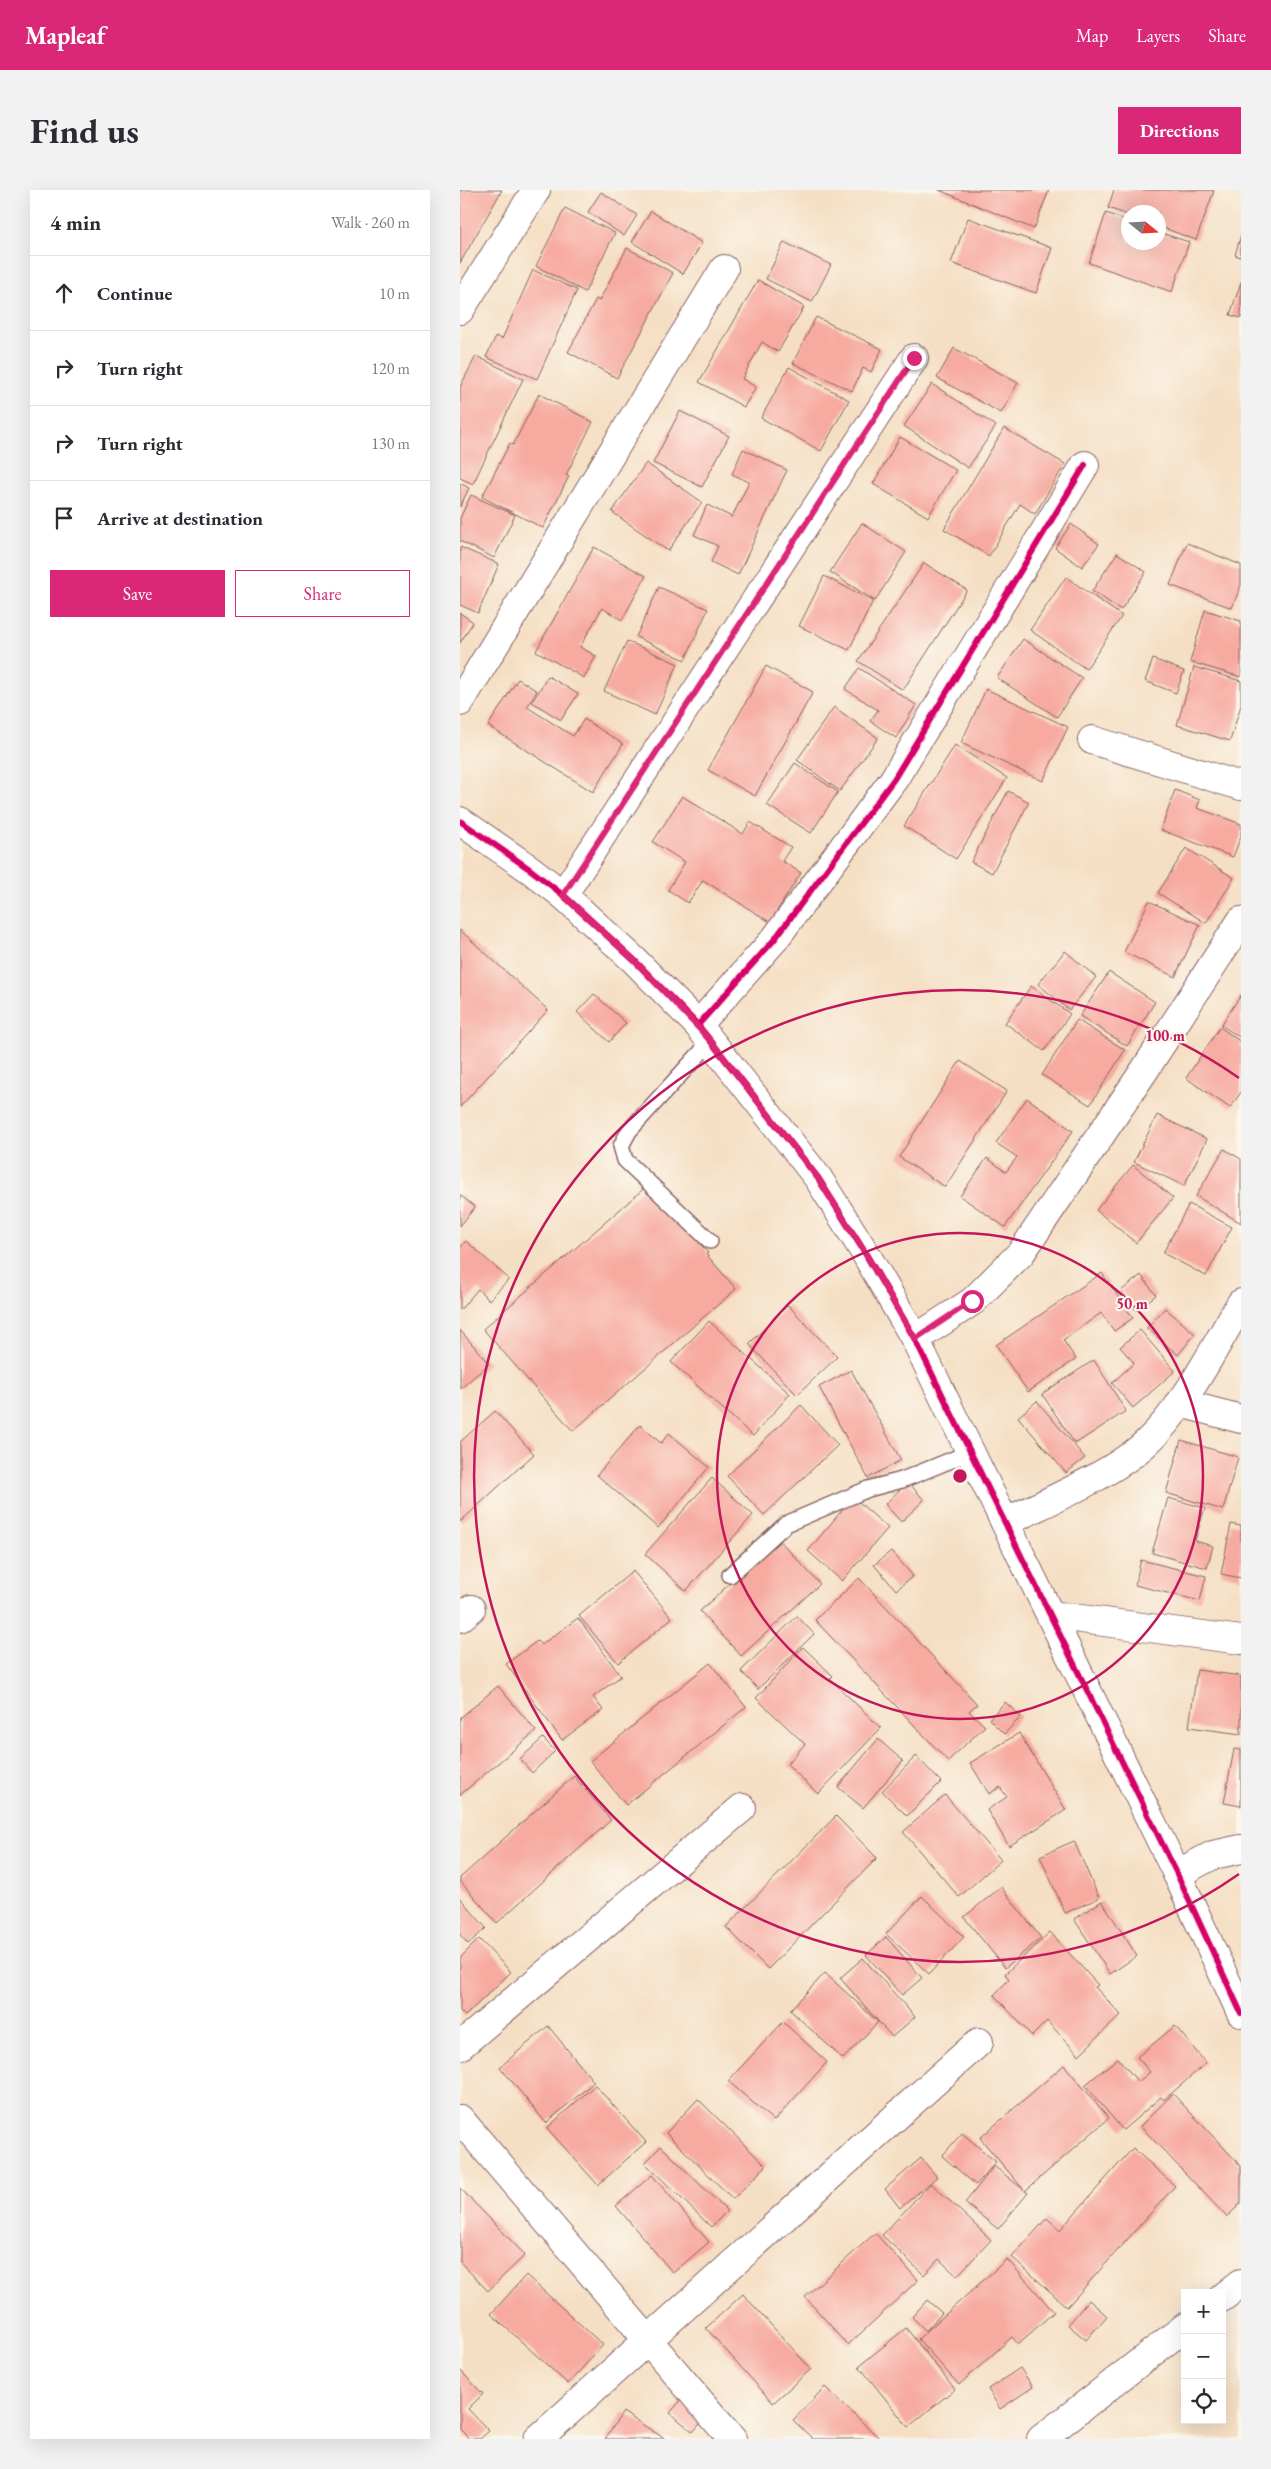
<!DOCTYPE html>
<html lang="en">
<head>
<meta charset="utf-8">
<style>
  body { margin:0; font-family:"EB Garamond",serif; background:#f2f2f3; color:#2b2b33 }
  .controls { position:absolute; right:15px; bottom:15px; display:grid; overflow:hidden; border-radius:0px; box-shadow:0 5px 20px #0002 }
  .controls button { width:45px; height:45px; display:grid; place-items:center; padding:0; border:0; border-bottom:1px solid #e1e1e2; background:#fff; color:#2b2b33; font:25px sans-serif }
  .compass { position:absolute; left:661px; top:15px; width:45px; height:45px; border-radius:50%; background:#fff; box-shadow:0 5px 20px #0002; rotate:108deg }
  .stop { position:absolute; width:15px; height:15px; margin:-11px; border:4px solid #db2777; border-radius:50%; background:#fff }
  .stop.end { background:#db2777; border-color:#fff; box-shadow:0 1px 5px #0008 }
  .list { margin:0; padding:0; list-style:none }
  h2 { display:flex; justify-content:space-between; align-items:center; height:65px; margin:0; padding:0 20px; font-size:21px }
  h2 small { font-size:16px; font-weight:400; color:#7c7c81 }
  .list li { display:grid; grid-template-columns:32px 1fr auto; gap:15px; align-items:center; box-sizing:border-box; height:75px; padding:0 20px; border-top:1px solid #e1e1e2 }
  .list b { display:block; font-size:19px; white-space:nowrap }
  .list em { font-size:16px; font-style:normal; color:#7c7c81 }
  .actions { display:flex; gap:10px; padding:15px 20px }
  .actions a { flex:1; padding:11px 0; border:1px solid #db2777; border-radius:0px; text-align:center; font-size:18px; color:#db2777 }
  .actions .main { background:#db2777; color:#fff }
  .icon { flex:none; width:28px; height:28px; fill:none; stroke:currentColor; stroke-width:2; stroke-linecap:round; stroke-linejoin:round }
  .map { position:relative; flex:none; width:781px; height:2249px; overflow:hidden; border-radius:0px }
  header { display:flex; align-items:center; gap:30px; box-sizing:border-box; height:70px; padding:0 25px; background:#db2777; color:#fff }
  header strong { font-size:24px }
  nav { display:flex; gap:28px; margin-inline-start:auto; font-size:18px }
  .intro { display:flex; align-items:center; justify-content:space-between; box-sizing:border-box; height:120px; padding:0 30px }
  h1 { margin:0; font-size:35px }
  .button { padding:12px 22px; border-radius:0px; background:#db2777; color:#fff; font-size:18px; font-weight:700 }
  main { display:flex; gap:30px; padding:0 30px }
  aside { flex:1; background:#fff; border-radius:0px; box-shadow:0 5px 20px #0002 }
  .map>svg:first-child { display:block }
</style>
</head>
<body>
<header>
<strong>Mapleaf</strong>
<nav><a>Map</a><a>Layers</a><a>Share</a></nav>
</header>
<div class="intro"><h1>Find us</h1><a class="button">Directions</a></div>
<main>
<aside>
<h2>4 min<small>Walk · 260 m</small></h2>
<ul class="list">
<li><svg class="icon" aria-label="ahead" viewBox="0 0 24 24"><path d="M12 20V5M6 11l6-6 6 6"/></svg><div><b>Continue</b></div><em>10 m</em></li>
<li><svg class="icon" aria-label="right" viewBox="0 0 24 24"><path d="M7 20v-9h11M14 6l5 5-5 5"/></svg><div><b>Turn right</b></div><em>120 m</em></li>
<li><svg class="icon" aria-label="right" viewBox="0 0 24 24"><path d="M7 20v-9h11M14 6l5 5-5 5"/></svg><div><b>Turn right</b></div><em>130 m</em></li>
<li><svg class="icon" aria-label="arrive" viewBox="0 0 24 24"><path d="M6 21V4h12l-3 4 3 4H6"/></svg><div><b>Arrive at destination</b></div></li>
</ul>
<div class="actions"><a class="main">Save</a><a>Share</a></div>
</aside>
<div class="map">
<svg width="781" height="2249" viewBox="0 0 781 2249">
  <rect width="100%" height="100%" fill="#fbf7ec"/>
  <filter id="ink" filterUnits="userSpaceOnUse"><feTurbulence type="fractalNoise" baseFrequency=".02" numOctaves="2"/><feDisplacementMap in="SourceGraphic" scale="10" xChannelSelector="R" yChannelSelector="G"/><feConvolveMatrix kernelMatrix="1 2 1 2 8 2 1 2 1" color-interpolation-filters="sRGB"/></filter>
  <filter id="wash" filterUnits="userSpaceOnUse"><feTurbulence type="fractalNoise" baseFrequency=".0096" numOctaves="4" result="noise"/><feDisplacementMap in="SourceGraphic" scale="20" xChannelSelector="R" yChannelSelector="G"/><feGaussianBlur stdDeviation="1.12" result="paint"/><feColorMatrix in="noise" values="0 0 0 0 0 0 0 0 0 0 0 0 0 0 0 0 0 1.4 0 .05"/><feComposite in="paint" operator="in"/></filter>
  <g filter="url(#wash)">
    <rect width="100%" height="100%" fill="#f5dfc4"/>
    <g id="blocks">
      <!-- building -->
      <g fill="#f7aaa0">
        <polygon points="0,0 42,0 0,73"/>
        <polygon points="479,0 589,0 574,39"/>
        <polygon points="654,0 751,0 754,1 736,50 698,36 698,22 668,22 668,25 648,18"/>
        <polygon points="141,2 177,25 164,46 128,22"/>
        <polygon points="105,18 155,43 125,102 76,76"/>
        <polygon points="191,21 242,53 223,84 172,52"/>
        <polygon points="646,23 668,31 668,52 698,52 698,42 729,52 712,102 629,73"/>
        <polygon points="508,28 592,58 576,103 491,73"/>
        <polygon points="781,45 781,67 775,65"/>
        <polygon points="324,52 371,75 352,112 306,89"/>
        <polygon points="167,58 213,83 157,188 108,162 136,109 139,111"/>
        <polygon points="73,80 117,100 77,189 26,167 36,146 42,149"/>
        <polygon points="298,90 344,117 318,162 302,152 282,189 296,197 284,217 239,192"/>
        <polygon points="781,92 781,128 770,125"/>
        <polygon points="356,127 422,159 411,182 403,178 392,201 333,173"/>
        <polygon points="494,158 558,193 541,223 477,188"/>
        <polygon points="16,166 63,189 13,294 0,288 0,197"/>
        <polygon points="329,177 389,210 361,261 301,228"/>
        <polygon points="472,194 536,236 508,278 444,236"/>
        <polygon points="79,204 133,232 106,285 109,286 83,338 22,307 50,253 53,255"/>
        <polygon points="220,221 269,246 242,297 193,273"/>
        <polygon points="544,238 605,274 575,324 560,314 529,366 484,339"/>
        <polygon points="440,247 496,280 468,327 413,294"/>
        <polygon points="283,259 327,280 278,385 251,372 258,356 234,345 247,315 272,327 289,292 272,284"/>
        <polygon points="186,273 242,312 208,361 152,322"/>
        <polygon points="0,293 9,298 0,317"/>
        <polygon points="11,305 55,325 34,368 0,351 0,328"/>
        <polygon points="402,333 446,362 415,411 370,382"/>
        <polygon points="611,334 639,354 622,377 595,358"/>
        <polygon points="727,353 781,375 781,395 772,418 710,395"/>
        <polygon points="0,357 39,374 18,423 0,415"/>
        <polygon points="134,357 186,386 162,430 142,418 120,457 136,466 124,488 76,461"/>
        <polygon points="657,363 686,382 661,420 632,401"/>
        <polygon points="464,373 507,400 443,500 398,471"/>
        <polygon points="364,386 413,411 389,460 339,436"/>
        <polygon points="606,387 662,426 626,479 570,440"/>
        <polygon points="199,397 248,419 225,470 176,447"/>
        <polygon points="745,420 781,431 781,487 730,472"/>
        <polygon points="0,423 13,432 0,453"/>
        <polygon points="563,449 622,488 597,527 537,488"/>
        <polygon points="167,451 218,474 195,525 144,501"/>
        <polygon points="693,469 724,481 716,503 685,491"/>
        <polygon points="306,476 353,502 295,606 248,580"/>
        <polygon points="734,477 781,491 781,515 770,551 717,535"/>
        <polygon points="399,478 456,515 436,548 410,531 418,520 385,499"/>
        <polygon points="88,486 118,504 101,530 72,512"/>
        <polygon points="58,489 77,501 67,517 113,546 124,529 163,554 133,602 28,536"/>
        <polygon points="526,499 608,537 583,591 501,553"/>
        <polygon points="374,517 418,548 380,601 337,570"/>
        <polygon points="495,555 547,588 496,669 444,636"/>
        <polygon points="335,573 378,602 351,643 307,615"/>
        <polygon points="715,600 740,610 737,618 781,634 781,646 773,667 701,640"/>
        <polygon points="548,601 569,612 532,683 511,672"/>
        <polygon points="222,606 283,644 290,632 331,657 322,671 341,683 310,732 243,690 228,713 208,700 225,672 193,652"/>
        <polygon points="726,658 774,688 746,733 698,703"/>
        <polygon points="689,711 740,735 715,787 664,762"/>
        <polygon points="0,740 88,820 0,917"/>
        <polygon points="605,761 636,787 609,820 578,794"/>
        <polygon points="649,782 695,812 667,856 620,826"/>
        <polygon points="571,796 610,824 584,861 545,833"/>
        <polygon points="134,804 166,833 149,852 117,822"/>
        <polygon points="781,805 781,848 761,835"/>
        <polygon points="617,830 665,860 630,915 582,885"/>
        <polygon points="760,837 781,852 781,902 770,918 726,888"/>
        <polygon points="500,871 547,901 485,997 439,967"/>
        <polygon points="567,908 613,941 545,1037 500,1006 527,968 546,982 557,967 536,953"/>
        <polygon points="697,925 747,949 724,996 674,972"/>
        <polygon points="764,959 781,969 781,1033 736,1006"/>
        <polygon points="673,975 713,1008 676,1053 636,1020"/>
        <polygon points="189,994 248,1063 246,1064 276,1099 113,1241 23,1139"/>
        <polygon points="0,1005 15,1017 0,1036"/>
        <polygon points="729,1014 772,1037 746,1086 703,1063"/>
        <polygon points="6,1051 49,1089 29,1110 18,1099 0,1120 0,1058"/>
        <polygon points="642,1083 673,1128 654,1141 641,1123 603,1150 616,1169 568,1202 536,1155"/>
        <polygon points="681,1085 696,1105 676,1120 661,1101"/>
        <polygon points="328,1115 377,1167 337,1205 289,1154"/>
        <polygon points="705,1118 735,1144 718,1165 687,1138"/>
        <polygon points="249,1131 330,1204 293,1246 211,1172"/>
        <polygon points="0,1140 29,1174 0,1199"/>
        <polygon points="680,1140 715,1181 673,1218 652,1193 674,1173 660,1157"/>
        <polygon points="634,1170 666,1221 615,1254 582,1204"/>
        <polygon points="391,1180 441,1270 408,1288 359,1197"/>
        <polygon points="577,1211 625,1268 606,1283 558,1227"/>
        <polygon points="341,1215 378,1255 304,1325 267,1286"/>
        <polygon points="35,1221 74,1264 0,1332 0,1252"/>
        <polygon points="180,1235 201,1253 209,1243 249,1277 198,1338 137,1285"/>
        <polygon points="721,1250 778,1267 763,1320 706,1303"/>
        <polygon points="252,1288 293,1325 226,1401 185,1364"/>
        <polygon points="448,1292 464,1310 441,1332 425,1314"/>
        <polygon points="393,1307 428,1338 382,1391 348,1361"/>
        <polygon points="708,1308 745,1318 735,1351 753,1356 747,1378 692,1363"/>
        <polygon points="771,1334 781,1336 781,1388 761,1384"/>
        <polygon points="318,1349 360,1394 281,1466 240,1421"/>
        <polygon points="431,1361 453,1386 436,1400 414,1375"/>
        <polygon points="681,1370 746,1386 740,1411 675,1395"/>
        <polygon points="173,1381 212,1428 158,1473 119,1426"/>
        <polygon points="399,1388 517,1514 509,1521 525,1536 488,1571 355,1430"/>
        <polygon points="337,1426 354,1444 298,1499 281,1481"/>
        <polygon points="118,1428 161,1486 133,1507 143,1520 102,1550 46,1474 77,1451 81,1455"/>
        <polygon points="343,1457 373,1486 370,1489 421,1538 358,1604 327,1574 345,1554 296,1508"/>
        <polygon points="250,1473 286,1517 166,1615 130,1571"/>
        <polygon points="737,1480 781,1486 781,1544 729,1537"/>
        <polygon points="38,1496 76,1541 0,1605 0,1528"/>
        <polygon points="545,1512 561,1527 544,1544 529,1529"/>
        <polygon points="559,1543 606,1620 549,1656 527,1620 547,1607 540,1597 529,1604 510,1573"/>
        <polygon points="83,1548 95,1561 72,1583 60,1569"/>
        <polygon points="418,1549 443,1571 403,1618 378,1597"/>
        <polygon points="774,1559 781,1560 781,1616 764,1613"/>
        <polygon points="456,1566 481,1592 447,1626 422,1601"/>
        <polygon points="114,1586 151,1630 37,1733 0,1691 0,1688"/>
        <polygon points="485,1605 541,1670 499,1707 443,1642"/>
        <polygon points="376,1626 417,1668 308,1779 266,1737"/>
        <polygon points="614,1651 639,1708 605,1723 580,1666"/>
        <polygon points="541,1697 581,1748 545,1778 504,1727"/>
        <polygon points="462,1706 504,1747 469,1784 426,1744"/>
        <polygon points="0,1708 26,1738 8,1754 0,1745"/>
        <polygon points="642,1711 677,1766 650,1784 614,1729"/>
        <polygon points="590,1742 638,1795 635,1797 661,1825 619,1865 587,1831 572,1846 534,1805 549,1789 545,1784"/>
        <polygon points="426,1747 462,1788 442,1805 406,1765"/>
        <polygon points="19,1749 51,1782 5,1826 0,1821 0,1768"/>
        <polygon points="403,1768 455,1827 432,1847 380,1788"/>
        <polygon points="365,1783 418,1832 383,1869 330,1820"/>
        <polygon points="323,1832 367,1872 314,1931 268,1891"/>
        <polygon points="88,1836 134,1892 86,1933 40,1877"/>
        <polygon points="715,1836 746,1873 704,1910 701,1907 663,1940 625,1895 658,1868 678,1892 690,1882 677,1867"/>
        <polygon points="604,1875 649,1928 565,2001 568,2003 538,2039 505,2013 534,1976 564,2000 520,1948"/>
        <polygon points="135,1895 186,1952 138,1995 87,1938"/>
        <polygon points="713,1904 781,1976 781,2013 767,2027 680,1936"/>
        <polygon points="238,1909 306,1976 273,2009 206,1943"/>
        <polygon points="502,1943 536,1972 516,1995 482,1966"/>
        <polygon points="201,1956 267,2021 251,2037 185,1973"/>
        <polygon points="673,1958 715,1996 607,2117 552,2067 587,2028 600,2040"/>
        <polygon points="461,1968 477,1987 440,2018 425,1999"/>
        <polygon points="192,1985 249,2052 213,2083 156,2016"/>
        <polygon points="471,1993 531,2050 497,2086 479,2069 464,2085 422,2045"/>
        <polygon points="0,1998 65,2065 28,2101 0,2072"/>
        <polygon points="415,2043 458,2090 388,2155 345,2107"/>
        <polygon points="547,2069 594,2122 558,2154 552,2147 499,2195 458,2149"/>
        <polygon points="66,2085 143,2155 108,2194 31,2124"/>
        <polygon points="283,2104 351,2179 313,2213 246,2138"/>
        <polygon points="467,2110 482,2123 466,2141 452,2127"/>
        <polygon points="629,2110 647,2126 626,2150 608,2135"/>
        <polygon points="446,2138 495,2199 448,2237 399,2176"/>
        <polygon points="560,2178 573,2197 540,2219 528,2199"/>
        <polygon points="0,2180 23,2204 8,2219 29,2241 20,2249 9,2249 0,2239"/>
        <polygon points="365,2197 420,2249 353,2249 333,2230"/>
        <polygon points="222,2209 245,2228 233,2242 210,2223"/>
        <polygon points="163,2222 205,2249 145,2249"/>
      </g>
    </g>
  </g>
  <g filter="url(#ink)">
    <use href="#blocks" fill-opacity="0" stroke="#866261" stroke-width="1"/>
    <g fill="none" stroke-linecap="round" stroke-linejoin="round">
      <!-- service casing -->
      <g stroke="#866261" stroke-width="18">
        <g id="service">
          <polyline points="250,1051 165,970 161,956 169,941 251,851"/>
          <polyline points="270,1385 326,1334 408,1299 442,1290 511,1262"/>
        </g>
      </g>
      <!-- minor casing -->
      <g stroke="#866261" stroke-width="30">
        <g id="minor">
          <polyline points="0,120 76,0"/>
          <polyline points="0,512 264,79"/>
          <polyline points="632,550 781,596"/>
          <polyline points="103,705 454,168"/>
          <polyline points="238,835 314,750 434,589 625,275"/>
          <polyline points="455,1149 513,1111 561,1063 684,881 781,731"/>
          <polyline points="720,1213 781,1229"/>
          <path d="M546,1332C588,1311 651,1285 685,1254C725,1218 753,1159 781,1113"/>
          <polyline points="591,1425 781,1450"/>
          <polyline points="0,1428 11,1419"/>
          <polyline points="717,1684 753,1665 781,1659"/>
          <polyline points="0,1856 282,1618"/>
          <polyline points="0,1929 272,2249"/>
          <polyline points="762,2108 781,2093"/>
          <polyline points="78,2249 519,1852"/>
          <polyline points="581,2249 725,2137"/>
        </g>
      </g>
      <!-- tertiary casing -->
      <g stroke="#866261" stroke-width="30">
        <polyline id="tertiary" points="0,631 71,680 103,705 174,770 238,835 358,988 404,1061 455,1149 717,1684 781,1823"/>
      </g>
      <!-- service -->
      <use href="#service" stroke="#fff" stroke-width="15"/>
      <!-- minor -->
      <use href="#minor" stroke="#fff" stroke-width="28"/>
      <!-- tertiary -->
      <use href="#tertiary" stroke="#fff" stroke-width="28"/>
      <!-- cycleway casing -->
      <g stroke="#fbf7ec" stroke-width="9">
        <g id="cycleway">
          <polyline points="0,631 71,680 103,705 174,770 238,835 358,988 404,1061 455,1149 717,1684 781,1823"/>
          <polyline points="238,835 314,750 434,589 625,275"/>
        </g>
      </g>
      <!-- cycleway -->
      <use href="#cycleway" stroke="#d6006c" stroke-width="6"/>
    </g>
  </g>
  <g fill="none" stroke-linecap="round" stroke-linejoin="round" filter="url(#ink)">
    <!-- route -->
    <polyline stroke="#db2777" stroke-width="6" points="454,168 103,705 174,770 251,851 358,988 404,1061 455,1149 512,1111"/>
  </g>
  <!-- distance rings -->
  <g fill="none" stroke="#c2185b" stroke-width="2.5">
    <circle cx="500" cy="1286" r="243"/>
    <path d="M779 1684A486 486 0 1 1 779 888"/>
  </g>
  <circle cx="500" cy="1286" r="8" fill="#c2185b" stroke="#fbf7ec" stroke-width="2.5"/>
  <g font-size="15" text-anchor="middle" font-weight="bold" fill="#c2185b" stroke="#fbf7ec" stroke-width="4.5" stroke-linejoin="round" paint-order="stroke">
    <text x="705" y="851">100 m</text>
    <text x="672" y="1119">50 m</text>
  </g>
</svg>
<div class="controls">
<button>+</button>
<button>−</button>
<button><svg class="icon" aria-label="locate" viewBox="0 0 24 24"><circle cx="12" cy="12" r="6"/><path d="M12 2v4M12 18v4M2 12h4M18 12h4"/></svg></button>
</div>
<svg class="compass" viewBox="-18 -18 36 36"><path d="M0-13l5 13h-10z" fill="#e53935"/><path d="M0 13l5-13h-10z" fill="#7c7c81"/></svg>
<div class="stop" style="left:512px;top:1111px"></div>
<div class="stop end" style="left:454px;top:168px"></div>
</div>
</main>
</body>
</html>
